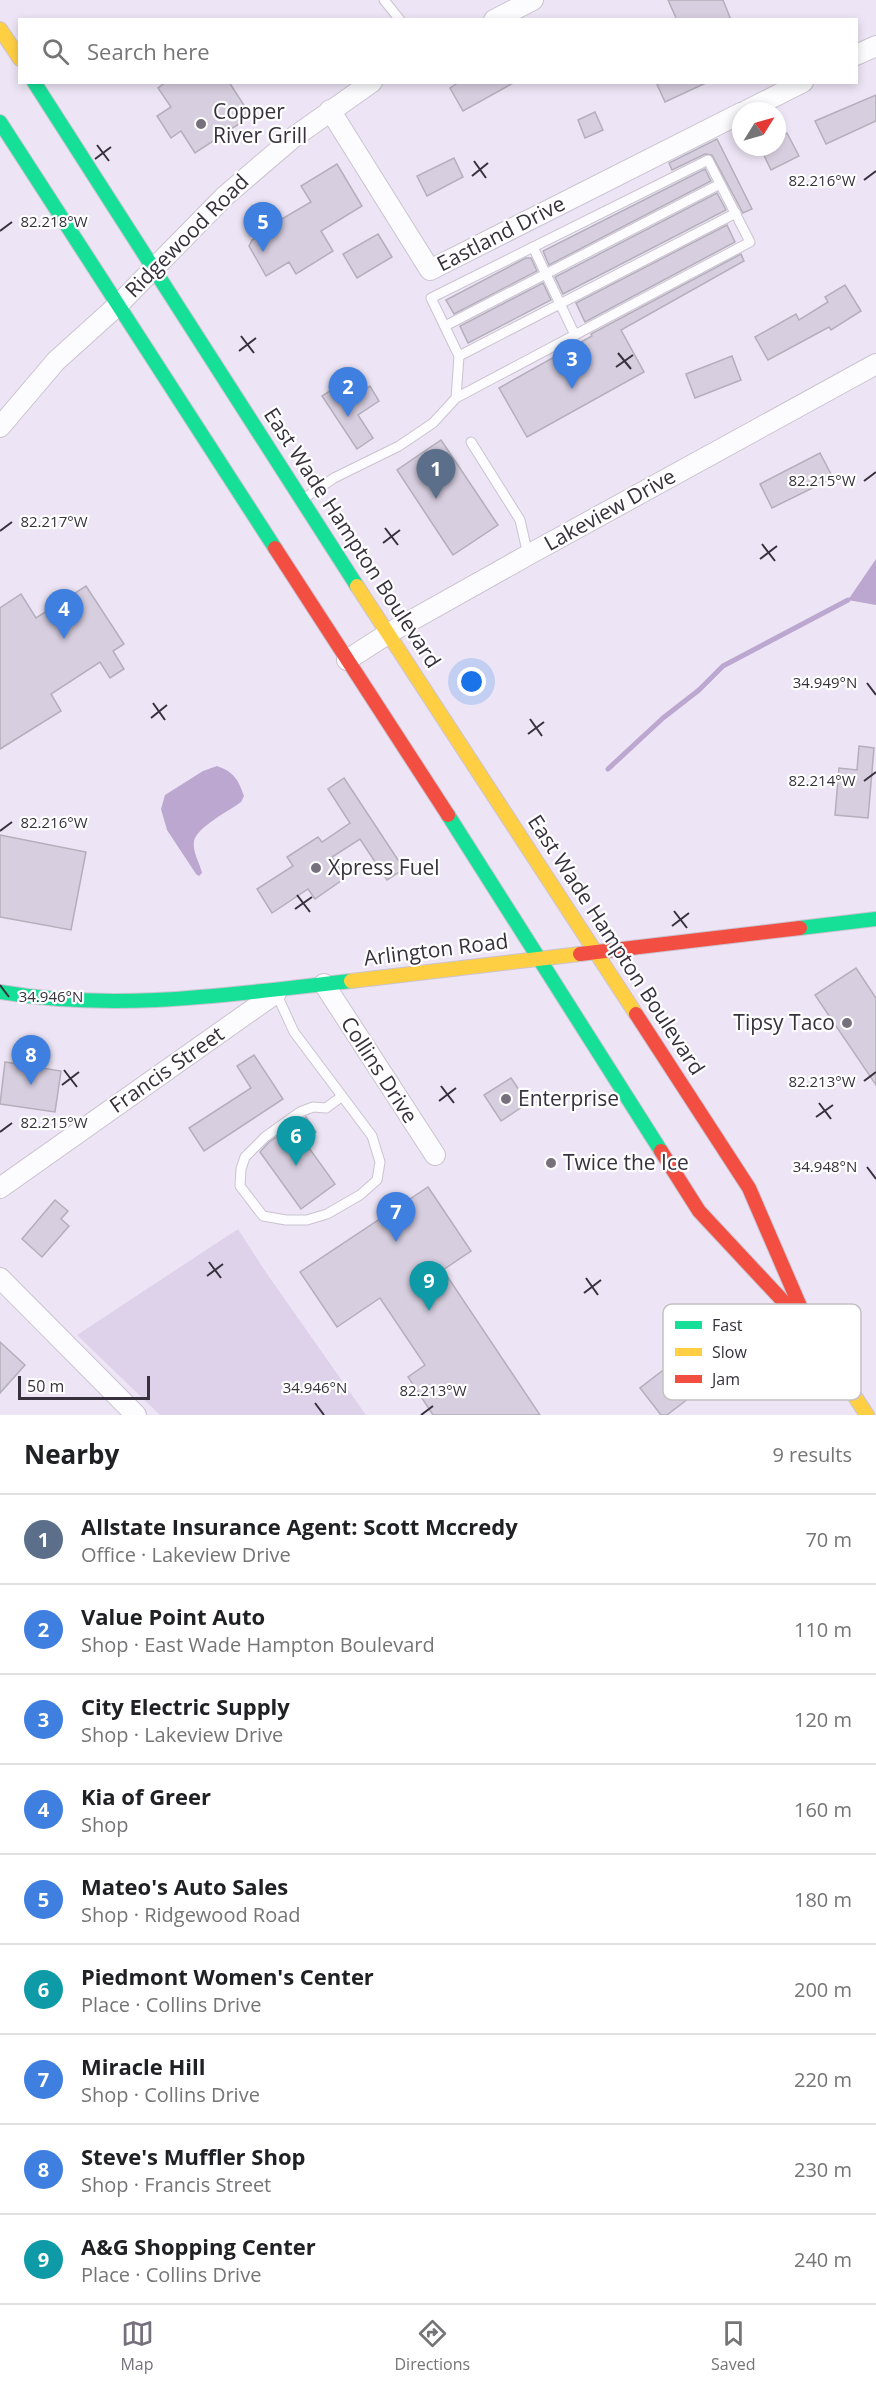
<!DOCTYPE html>
<html lang="en">
<head>
<meta charset="utf-8">
<style>
  body { margin:0; font-family:"Open Sans",sans-serif; background:#f2f2f2; color:#202124 }
  .compass { position:absolute; left:732px; top:102px; width:54px; height:54px; border-radius:50%; background:#fff; box-shadow:0 3px 9px #0003; rotate:53deg }
  .scale { position:absolute; left:18px; bottom:15px; width:132px; box-sizing:border-box; padding-left:6px; border:3px solid #36313c; border-top:0; font-size:16px; line-height:21px; white-space:nowrap; color:#36313c; -webkit-text-stroke:4px #fff; paint-order:stroke }
  .you { position:absolute; left:472px; top:682px; width:21px; height:21px; margin:-15px; border:4px solid #fff; border-radius:50%; background:#1a73e8; box-shadow:0 0 0 9px #1a73e833 }
  .badge { display:grid; place-items:center; width:39px; height:39px; border-radius:50%; background:#76707d; color:#fff; font-size:20px; font-weight:700 }
  .pin { position:absolute; translate:-50% -50px; filter:drop-shadow(0 2px 3px #0008) }
  .pin::after { content:''; position:absolute; top:32px; width:21px; height:18px; background:inherit; clip-path:polygon(0 0,100% 0,50% 100%) }
  .list { margin:0; padding:0; list-style:none }
  h2 { display:flex; justify-content:space-between; align-items:center; height:78px; margin:0; padding:0 24px; font-size:26px }
  h2 small { font-size:20px; font-weight:400; color:#757577 }
  .list li { display:grid; grid-template-columns:39px 1fr auto; gap:18px; align-items:center; box-sizing:border-box; height:90px; padding:0 24px; border-top:2px solid #e0e0e0 }
  .list b { display:block; font-size:22px; white-space:nowrap }
  .list p { margin:0; font-size:20px; white-space:nowrap; color:#757577 }
  .list em { font-size:20px; font-style:normal; color:#757577 }
  .icon { flex:none; width:33px; height:33px; fill:none; stroke:currentColor; stroke-width:2; stroke-linecap:round; stroke-linejoin:round }
  .map { position:relative; flex:none; width:876px; height:1415px; overflow:hidden }
  .search { position:absolute; background:#fff; box-shadow:0 3px 9px #0003; left:18px; right:18px; top:18px; height:66px; display:flex; align-items:center; gap:15px; box-sizing:border-box; padding:0 21px; border-radius:0px; color:#757577; font-size:22px }
  .sheet { height:888px; background:#fff }
  nav { display:flex; justify-content:space-around; align-items:center; box-sizing:border-box; height:84px; border-top:2px solid #e0e0e0; background:#fff; font-size:16px; color:#757577 }
  nav a { display:grid; justify-items:center; gap:3px }
  nav .on { color:#76707d }
  .map>svg:first-child { display:block }
</style>
</head>
<body>
<div class="map">
<svg width="876" height="1415" viewBox="0 0 876 1415">
  <rect width="100%" height="100%" fill="#ede5f5"/>
  <!-- green -->
  <polygon fill="#ded2eb" points="238,1229 265,1271 366,1415 160,1415 77,1335"/>
  <!-- water -->
  <g fill="#bba7cf">
    <polygon points="876,559 876,605 848,600"/>
    <path d="M217,766C234,772 238,779 244,796L241,802C229,811 197,827 194,841C192,851 200,864 202,873L199,876L196,874L167,830L161,809L165,795L203,771Z"/>
  </g>
  <g fill="none" stroke-linecap="round" stroke-linejoin="round">
    <!-- stream -->
    <polyline stroke="#bba7cf" stroke-width="5" points="608,769 663,718 699,690 723,666 848,600"/>
  </g>
  <!-- building -->
  <g fill="#d7cedf" stroke="#b4afbb" stroke-width="1.5">
    <polygon points="668,0 723,0 731,20 677,20"/>
    <polygon points="166,82 229,82 251,116 195,153 181,131 171,138 157,116 171,107 158,88"/>
    <polygon points="459,82 515,82 463,111 450,88"/>
    <polygon points="656,82 708,82 665,102"/>
    <polygon points="876,95 876,121 826,144 815,121"/>
    <polygon points="595,112 603,130 585,138 578,120"/>
    <polygon points="787,133 799,156 771,170 760,147 777,147 777,138"/>
    <polygon points="717,139 752,209 743,213 712,155 705,154 672,170 669,163"/>
    <polygon points="454,158 463,177 427,196 417,176"/>
    <polygon points="337,164 362,206 321,231 333,251 296,274 289,262 266,276 249,246 252,240 270,230 268,227 311,202 301,186"/>
    <polygon points="705,169 711,181 549,265 543,251"/>
    <polygon points="717,193 726,210 563,294 555,277"/>
    <polygon points="727,225 735,242 585,322 576,303"/>
    <polygon points="378,234 392,257 357,278 343,254"/>
    <polygon points="741,254 744,261 621,330 644,372 527,437 499,388 592,336 591,334"/>
    <polygon points="526,258 531,258 537,271 454,314 446,300"/>
    <polygon points="543,283 551,300 468,343 460,326"/>
    <polygon points="845,285 861,311 831,330 829,327 768,360 755,337 796,314 799,320 828,302 825,297"/>
    <polygon points="732,356 741,380 695,398 686,374"/>
    <polygon points="339,385 349,400 370,386 379,401 358,415 373,438 357,449 322,396"/>
    <polygon points="441,440 498,525 453,555 397,470"/>
    <polygon points="820,453 833,478 772,508 760,484"/>
    <polygon points="86,586 124,644 113,651 124,669 110,678 100,662 51,694 61,711 0,749 0,608 21,594 36,618"/>
    <polygon points="859,746 874,748 868,818 835,815 839,768 857,770"/>
    <polygon points="344,778 404,869 387,880 360,839 332,857 345,878 315,899 308,889 272,913 257,889 293,866 287,857 318,837 322,842 350,823 328,789"/>
    <polygon points="0,835 86,852 71,930 0,917"/>
    <polygon points="856,968 876,998 876,1085 815,995"/>
    <polygon points="254,1055 283,1099 204,1151 189,1128 251,1088 237,1066"/>
    <polygon points="5,1062 61,1071 55,1112 0,1104"/>
    <polygon points="511,1078 528,1103 501,1121 484,1095"/>
    <polygon points="306,1117 316,1132 304,1141 335,1184 301,1209 260,1152 269,1142"/>
    <polygon points="428,1187 471,1251 443,1270 540,1415 433,1415 408,1377 425,1365 380,1298 337,1327 300,1272"/>
    <polygon points="55,1200 68,1211 61,1219 69,1226 42,1257 22,1239"/>
    <polygon points="0,1342 25,1365 0,1393"/>
    <polygon points="688,1351 711,1381 667,1415 661,1415 640,1388"/>
  </g>
  <g fill="none" stroke-linecap="round" stroke-linejoin="round">
    <!-- lane casing -->
    <g stroke="#cac3d0" stroke-width="11">
      <g id="lane">
        <polyline points="384,0 400,20"/>
        <polyline points="533,247 575,335"/>
        <polyline points="445,326 720,184"/>
        <polyline points="459,356 736,213"/>
        <polyline points="471,442 520,520 528,555"/>
        <polyline points="306,497 334,478 399,446 433,423 456,398 750,242 708,160 431,298 459,356 456,398"/>
        <polyline points="277,995 294,1032 372,1136 380,1162 377,1180 360,1195 327,1214 307,1220 286,1220 263,1216 240,1186 241,1169 245,1157 265,1137 300,1112 313,1107 326,1108 341,1097"/>
      </g>
    </g>
    <!-- street casing -->
    <g stroke="#cac3d0" stroke-width="22">
      <g id="street">
        <polyline points="494,20 533,0"/>
        <polyline points="856,55 876,46"/>
        <polyline points="330,110 430,270 741,113"/>
        <polyline points="746,111 803,82"/>
        <polyline points="0,427 56,361 118,305 225,196 294,137 372,82"/>
        <polyline points="347,660 389,633 528,555 876,364"/>
        <polyline points="324,984 435,1155"/>
        <polyline points="0,1188 276,993"/>
        <polyline points="0,1278 136,1415"/>
      </g>
    </g>
    <!-- fast casing -->
    <g stroke="#cac3d0" stroke-width="16">
      <g id="fast">
        <polyline points="34,82 357,586"/>
        <polyline points="0,122 275,548"/>
        <polyline points="448,815 661,1151"/>
        <polyline points="800,928 876,919"/>
        <path d="M0,992C116,1012 235,994 351,981"/>
      </g>
    </g>
    <!-- slow casing -->
    <g stroke="#cac3d0" stroke-width="16">
      <g id="slow">
        <polyline points="0,29 20,59"/>
        <polyline points="357,586 636,1014"/>
        <polyline points="351,981 580,954"/>
        <polyline points="809,1327 867,1415"/>
      </g>
    </g>
    <!-- jam casing -->
    <g stroke="#cac3d0" stroke-width="16">
      <g id="jam">
        <polyline points="275,548 448,815"/>
        <polyline points="580,954 800,928"/>
        <polyline points="636,1014 749,1188 809,1327"/>
        <polyline points="661,1151 699,1211 796,1315"/>
      </g>
    </g>
    <!-- lane -->
    <use href="#lane" stroke="#fcfbfe" stroke-width="9"/>
    <!-- street -->
    <use href="#street" stroke="#fcfbfe" stroke-width="20"/>
    <!-- fast -->
    <use href="#fast" stroke="#16e098" stroke-width="14"/>
    <!-- slow -->
    <use href="#slow" stroke="#ffcf43" stroke-width="14"/>
    <!-- jam -->
    <use href="#jam" stroke="#f24e42" stroke-width="14"/>
  </g>
  <!-- ticks -->
  <path fill="none" stroke="#36313c" stroke-width="2" d="M97,145L109,161M95,159L111,147M474,161L486,178M472,176L488,163M864,180L876,171M0,231L12,222M241,336L254,353M239,351L256,338M618,353L631,369M616,367L633,355M864,481L876,472M385,528L398,545M0,531L12,522M383,543L400,530M762,544L775,561M760,559L777,546M867,683L876,695M153,703L165,720M151,718L167,705M530,719L542,736M528,734L544,722M864,781L876,772M0,831L12,822M297,895L310,912M295,909L312,897M674,911L687,928M672,926L689,913M0,985L9,997M64,1070L77,1087M864,1081L876,1072M62,1085L79,1072M441,1086L454,1103M439,1101L456,1088M819,1103L831,1119M816,1117L833,1105M0,1132L12,1123M867,1167L876,1179M209,1262L221,1278M207,1276L223,1264M586,1278L598,1295M584,1293L601,1280M315,1403L324,1415M421,1415L433,1406"/>
  <!-- markers -->
  <g fill="#76707d" stroke="#fff" stroke-width="2">
    <circle cx="201" cy="124" r="6"/>
    <circle cx="316" cy="868" r="6"/>
    <circle cx="847" cy="1023" r="6"/>
    <circle cx="506" cy="1099" r="6"/>
    <circle cx="551" cy="1163" r="6"/>
  </g>
  <g text-anchor="middle" stroke-width="4.5" stroke-linejoin="round" paint-order="stroke">
    <!-- poi labels -->
    <g font-size="21" fill="#36313c" stroke="#fff" text-anchor="start">
      <text x="213" y="119">Copper<tspan x="213" dy="24">River Grill</tspan></text>
      <text x="328" y="875">Xpress Fuel</text>
      <text x="835" y="1030" text-anchor="end">Tipsy Taco</text>
      <text x="518" y="1106">Enterprise</text>
      <text x="563" y="1170">Twice the Ice</text>
    </g>
    <!-- street labels -->
    <g font-size="21" fill="#36313c" stroke="#fff">
      <text transform="translate(501 234) rotate(-27)" y="7">Eastland Drive</text>
      <text transform="translate(187 236) rotate(-45)" y="7">Ridgewood Road</text>
      <text transform="translate(610 510) rotate(-29)" y="7">Lakeview Drive</text>
      <text transform="translate(352 538) rotate(57)" y="7">East Wade Hampton Boulevard</text>
      <text transform="translate(616 945) rotate(57)" y="7">East Wade Hampton Boulevard</text>
      <text transform="translate(436 950) rotate(-7)" y="7">Arlington Road</text>
      <text transform="translate(167 1070) rotate(-35)" y="7">Francis Street</text>
      <text transform="translate(379 1070) rotate(57)" y="7">Collins Drive</text>
    </g>
  </g>
  <!-- legend -->
  <rect x="663" y="1304" width="198" height="96" rx="9" fill="#fff" stroke="#c3c1c4" stroke-width="1.5"/>
  <rect x="675" y="1321" width="27" height="8" fill="#16e098"/>
  <rect x="675" y="1348" width="27" height="8" fill="#ffcf43"/>
  <rect x="675" y="1375" width="27" height="8" fill="#f24e42"/>
  <g font-size="16" fill="#36313c">
    <text x="712" y="1331">Fast</text>
    <text x="712" y="1358">Slow</text>
    <text x="712" y="1385">Jam</text>
  </g>
  <g font-size="15" text-anchor="middle" fill="#36313c" stroke="#fff" stroke-width="4.5" stroke-linejoin="round" paint-order="stroke">
    <text x="822" y="186">82.216°W</text>
    <text x="54" y="227">82.218°W</text>
    <text x="822" y="486">82.215°W</text>
    <text x="54" y="527">82.217°W</text>
    <text x="825" y="688">34.949°N</text>
    <text x="822" y="786">82.214°W</text>
    <text x="54" y="828">82.216°W</text>
    <text x="51" y="1002">34.946°N</text>
    <text x="822" y="1087">82.213°W</text>
    <text x="54" y="1128">82.215°W</text>
    <text x="825" y="1172">34.948°N</text>
    <text x="315" y="1393">34.946°N</text>
    <text x="433" y="1396">82.213°W</text>
  </g>
</svg>
<svg class="compass" viewBox="-18 -18 36 36"><path d="M0-13l5 13h-10z" fill="#e53935"/><path d="M0 13l5-13h-10z" fill="#757577"/></svg>
<div class="scale">50 m</div>
<div class="you"></div>
<div class="pin badge" style="left:436px;top:499px;background:#5c6f8a">1</div>
<div class="pin badge" style="left:348px;top:417px;background:#3f7fe0">2</div>
<div class="pin badge" style="left:572px;top:389px;background:#3f7fe0">3</div>
<div class="pin badge" style="left:64px;top:639px;background:#3f7fe0">4</div>
<div class="pin badge" style="left:263px;top:252px;background:#3f7fe0">5</div>
<div class="pin badge" style="left:296px;top:1166px;background:#0f9aa8">6</div>
<div class="pin badge" style="left:396px;top:1242px;background:#3f7fe0">7</div>
<div class="pin badge" style="left:31px;top:1085px;background:#3f7fe0">8</div>
<div class="pin badge" style="left:429px;top:1311px;background:#0f9aa8">9</div>
<div class="search"><svg class="icon" aria-label="search" viewBox="0 0 24 24"><circle cx="10" cy="10" r="6"/><path d="M15 15l6 6"/></svg>Search here</div>
</div>
<section class="sheet">
<h2>Nearby<small>9 results</small></h2>
<ul class="list">
<li><span class="badge" style="background:#5c6f8a">1</span><div><b>Allstate Insurance Agent: Scott Mccredy</b><p>Office · Lakeview Drive</p></div><em>70 m</em></li>
<li><span class="badge" style="background:#3f7fe0">2</span><div><b>Value Point Auto</b><p>Shop · East Wade Hampton Boulevard</p></div><em>110 m</em></li>
<li><span class="badge" style="background:#3f7fe0">3</span><div><b>City Electric Supply</b><p>Shop · Lakeview Drive</p></div><em>120 m</em></li>
<li><span class="badge" style="background:#3f7fe0">4</span><div><b>Kia of Greer</b><p>Shop</p></div><em>160 m</em></li>
<li><span class="badge" style="background:#3f7fe0">5</span><div><b>Mateo's Auto Sales</b><p>Shop · Ridgewood Road</p></div><em>180 m</em></li>
<li><span class="badge" style="background:#0f9aa8">6</span><div><b>Piedmont Women's Center</b><p>Place · Collins Drive</p></div><em>200 m</em></li>
<li><span class="badge" style="background:#3f7fe0">7</span><div><b>Miracle Hill</b><p>Shop · Collins Drive</p></div><em>220 m</em></li>
<li><span class="badge" style="background:#3f7fe0">8</span><div><b>Steve's Muffler Shop</b><p>Shop · Francis Street</p></div><em>230 m</em></li>
<li><span class="badge" style="background:#0f9aa8">9</span><div><b>A&amp;G Shopping Center</b><p>Place · Collins Drive</p></div><em>240 m</em></li>
</ul>
</section>
<nav>
<a class="on"><svg class="icon" aria-label="map" viewBox="0 0 24 24"><path d="M3 6l6-2 6 2 6-2v14l-6 2-6-2-6 2zM9 4v14M15 6v14"/></svg>Map</a>
<a><svg class="icon" aria-label="directions" viewBox="0 0 24 24"><path d="M12 3l9 9-9 9-9-9zM9 14v-3h6M13 9l2 2-2 2"/></svg>Directions</a>
<a><svg class="icon" aria-label="saved" viewBox="0 0 24 24"><path d="M7 4h10v16l-5-4-5 4z"/></svg>Saved</a>
</nav>
</body>
</html>
